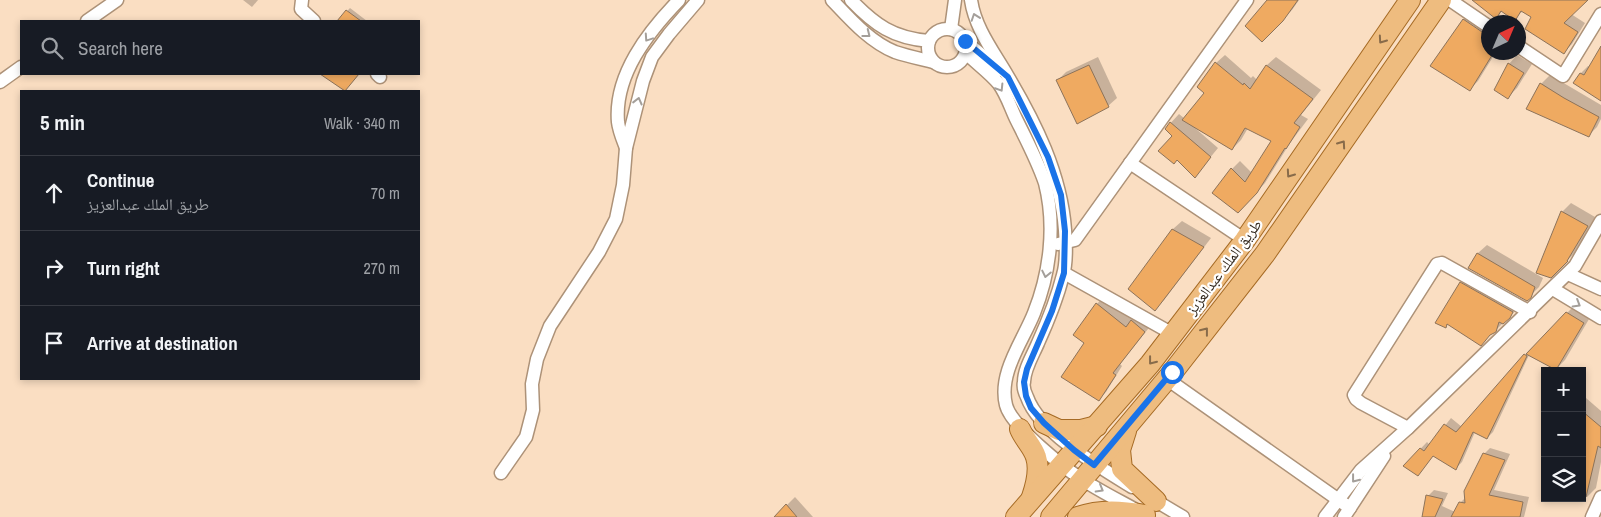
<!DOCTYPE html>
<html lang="en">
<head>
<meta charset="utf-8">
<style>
  body { margin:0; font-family:"Archivo Narrow","Noto Naskh Arabic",sans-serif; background:#20242c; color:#f1f3f6 }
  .controls { position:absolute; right:15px; bottom:15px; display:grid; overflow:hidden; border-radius:0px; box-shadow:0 2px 8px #0003 }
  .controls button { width:45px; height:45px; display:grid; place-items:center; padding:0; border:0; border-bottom:1px solid #363941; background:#171b24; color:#f1f3f6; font:25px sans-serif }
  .compass { position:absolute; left:1481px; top:15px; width:45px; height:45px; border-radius:50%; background:#171b24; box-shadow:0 2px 8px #0003; rotate:44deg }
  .stop { position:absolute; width:15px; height:15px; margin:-11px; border:4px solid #1a73e8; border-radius:50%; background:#fff }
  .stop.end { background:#1a73e8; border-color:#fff; box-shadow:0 1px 5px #0008 }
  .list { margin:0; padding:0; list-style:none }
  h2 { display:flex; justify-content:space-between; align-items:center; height:65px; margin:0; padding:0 20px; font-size:21px }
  h2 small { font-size:16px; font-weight:400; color:#9ea1a6 }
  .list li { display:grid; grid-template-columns:32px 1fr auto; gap:15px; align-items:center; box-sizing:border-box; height:75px; padding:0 20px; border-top:1px solid #363941 }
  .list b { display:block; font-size:19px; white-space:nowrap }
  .list p { margin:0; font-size:16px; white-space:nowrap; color:#9ea1a6 }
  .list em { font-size:16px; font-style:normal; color:#9ea1a6 }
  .icon { flex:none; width:28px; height:28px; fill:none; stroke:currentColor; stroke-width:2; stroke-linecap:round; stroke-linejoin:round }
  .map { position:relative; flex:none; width:1601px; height:517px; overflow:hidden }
  .search { position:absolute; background:#171b24; box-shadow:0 2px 8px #0003; left:20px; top:20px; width:400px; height:55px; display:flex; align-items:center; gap:12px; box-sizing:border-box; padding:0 18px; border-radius:0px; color:#9ea1a6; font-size:19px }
  .panel { position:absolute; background:#171b24; box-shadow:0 2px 8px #0003; left:20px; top:90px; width:400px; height:290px; border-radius:0px }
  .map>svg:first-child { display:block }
</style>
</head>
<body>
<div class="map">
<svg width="1601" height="517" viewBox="0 0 1601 517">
  <rect width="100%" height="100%" fill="#fadec2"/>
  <!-- shadow -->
  <g fill="#0003">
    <polygon points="243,0 258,0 252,7"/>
    <polygon points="1268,0 1299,0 1292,10 1262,40"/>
    <polygon points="1482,0 1586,0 1571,14 1585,23 1572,44 1564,52 1533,17 1523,11 1514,19 1503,10 1496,18"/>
    <polygon points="350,8 367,21 338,21"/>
    <polygon points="1472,11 1488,22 1488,52 1496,52 1478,81 1470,89 1432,66 1464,19"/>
    <polygon points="1601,50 1601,100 1575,83 1581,73 1588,66 1590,67"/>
    <polygon points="1225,55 1251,78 1253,76 1257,80 1267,65 1276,57 1321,90 1301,115 1308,119 1290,143 1265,183 1246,203 1232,169 1240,161 1252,173 1273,141 1248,128 1241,140 1232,149 1195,128 1218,148 1195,176 1174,136 1166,128 1179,114 1185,119 1206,93 1216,63"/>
    <polygon points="1517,55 1532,64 1517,88 1508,97 1509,64"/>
    <polygon points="1098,57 1117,98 1108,106 1058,80 1066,72"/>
    <polygon points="1550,75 1601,105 1601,119 1597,127 1588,136 1541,84"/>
    <polygon points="1571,203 1595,217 1576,252 1551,276 1562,212"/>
    <polygon points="1182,221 1211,238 1164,300 1155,309 1130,288 1173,229"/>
    <polygon points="1487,245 1543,278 1539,287 1527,299 1470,268 1478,253"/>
    <polygon points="1470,274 1518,308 1495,331 1448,324 1445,327 1461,283"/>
    <polygon points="1104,296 1133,319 1139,313 1152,324 1120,364 1122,366 1106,392 1099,399 1086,343 1097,304"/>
    <polygon points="1576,304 1592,314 1565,360 1556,369 1529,355 1493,432 1487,438 1475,432 1462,462 1455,469 1434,455 1418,475 1405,465 1427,442 1430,445 1451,418 1462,427 1525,355"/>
    <polygon points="1586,398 1601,411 1601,462 1596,488 1587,497 1582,496 1582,402"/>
    <polygon points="1490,448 1510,454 1494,490 1529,497 1524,517 1423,517 1428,496 1434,490 1448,493 1442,506 1455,512 1460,503 1466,497 1484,454"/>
    <polygon points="795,497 813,517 776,517 787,505"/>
  </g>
  <!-- building -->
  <g fill="#efaa61" stroke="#8d735a">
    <polygon points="1267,0 1298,0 1283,21 1262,42 1245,26"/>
    <polygon points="1472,0 1588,0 1564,23 1578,32 1564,54 1525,29 1531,17 1521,11 1515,21 1501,11 1496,19"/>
    <polygon points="346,10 361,21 337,21"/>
    <polygon points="1463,19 1488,36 1488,52 1494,52 1470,91 1430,66"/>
    <polygon points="1601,46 1601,101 1573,83 1580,73 1584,75"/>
    <polygon points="1215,62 1243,85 1244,83 1250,89 1266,65 1313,99 1294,123 1300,127 1286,149 1285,148 1257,193 1238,213 1212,193 1231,168 1245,182 1271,141 1245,128 1232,150 1182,120 1204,93 1197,87"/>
    <polygon points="1508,63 1524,73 1508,99 1494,90"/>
    <polygon points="1089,65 1109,107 1077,124 1056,80"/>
    <polygon points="320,74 359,74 345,91"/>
    <polygon points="1540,83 1564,98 1599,117 1589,137 1526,109"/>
    <polygon points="1170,122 1211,157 1195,178 1177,160 1174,164 1158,151 1172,136 1165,129"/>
    <polygon points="1561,211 1588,226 1567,261 1568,261 1551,278 1536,273"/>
    <polygon points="1172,229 1204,247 1155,311 1128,289"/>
    <polygon points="1477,253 1535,287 1531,298 1527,301 1468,268"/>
    <polygon points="1460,282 1513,312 1510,318 1503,324 1499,322 1496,332 1490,335 1481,346 1447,324 1446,328 1435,323"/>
    <polygon points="1096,303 1126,327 1131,320 1145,332 1113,373 1116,375 1099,401 1061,377 1084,343 1073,335"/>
    <polygon points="1566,312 1584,323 1556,370 1526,354"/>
    <polygon points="1524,354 1527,356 1487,439 1473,432 1456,470 1433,456 1418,476 1403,466 1420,448 1424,451 1444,424 1456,432"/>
    <polygon points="1582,411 1601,427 1601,448 1598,446 1586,497 1582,497"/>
    <polygon points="1483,453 1505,460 1489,495 1523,502 1520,517 1451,517 1459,502 1465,503 1464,491"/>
    <polygon points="1426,495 1443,499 1435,517 1422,517"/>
    <polygon points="786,504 797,517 774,517"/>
  </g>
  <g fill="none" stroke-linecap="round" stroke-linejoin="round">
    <!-- street casing -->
    <g stroke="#ad9278" stroke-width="15">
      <g id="street">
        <polyline points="302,0 301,9 314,21"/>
        <path d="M832,0C850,19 870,42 895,52C907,56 921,59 933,62"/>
        <path d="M851,0C875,25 893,38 929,41"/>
        <path d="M971,0C975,28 993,51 1007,75C1035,122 1061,174 1065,230C1066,243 1067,262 1063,275C1057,299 1048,321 1038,343C1033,355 1024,369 1024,382C1023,386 1025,393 1027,397C1039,432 1101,468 1132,487"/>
        <polyline points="1450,0 1488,26"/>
        <polyline points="87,21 117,0"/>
        <circle cx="947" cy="48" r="19"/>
        <polyline points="951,29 955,0"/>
        <polyline points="965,41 1000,70"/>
        <polyline points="1518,46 1563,76 1601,14"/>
        <path d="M966,53C976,63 990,73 999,84C1007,95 1011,109 1017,121C1027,141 1038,162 1045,183C1056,226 1050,273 1034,313C1023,341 998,373 1006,405C1011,426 1064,468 1083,480C1100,491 1118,500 1136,510"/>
        <polyline points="377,74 380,77"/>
        <polyline points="0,82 21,67"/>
        <path d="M626,148C623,140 619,131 618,122C614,75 648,32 679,0"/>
        <polyline points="1130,163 1245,240"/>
        <polyline points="1058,244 1075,240 1247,0"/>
        <polyline points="1064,273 1173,334"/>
        <polyline points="1568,274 1601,289"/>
        <polyline points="1553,289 1601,318"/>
        <polyline points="1167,379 1350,508"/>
        <polyline points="1408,428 1361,403 1356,399 1354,395 1437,264 1442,263 1530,312"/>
        <polyline points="501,473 526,437 533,410 532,384 537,359 550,326 599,252 616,219 623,185 626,148 643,81 652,57 669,34 698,0"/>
        <polyline points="1151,498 1183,517"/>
        <polyline points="1325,517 1361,470 1408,428 1575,266 1601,221"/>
        <polyline points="1344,517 1384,456"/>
        <polyline points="1592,517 1601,497"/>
      </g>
    </g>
    <!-- primary casing -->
    <g stroke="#a66b25" stroke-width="22">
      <g id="primary">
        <polyline points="1044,423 1059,430 1081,430 1097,426"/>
        <path d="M1020,429C1024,439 1033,447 1036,457C1040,469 1036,485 1032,497"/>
        <polyline points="1126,431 1120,450 1122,469 1156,501"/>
        <polyline points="1016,517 1150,364 1245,240 1410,0"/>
        <polyline points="1051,517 1172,373 1265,254 1441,0"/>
        <path d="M1078,517C1101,509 1122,511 1145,515"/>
      </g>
    </g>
    <!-- street -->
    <use href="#street" stroke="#fff" stroke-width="12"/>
    <!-- primary -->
    <use href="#primary" stroke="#eebc7f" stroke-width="20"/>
  </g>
  <!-- one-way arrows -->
  <defs><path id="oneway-chevron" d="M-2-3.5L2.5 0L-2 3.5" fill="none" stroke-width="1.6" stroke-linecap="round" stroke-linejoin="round" transform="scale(1.25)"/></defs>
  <g stroke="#a49f9a">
    <use href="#oneway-chevron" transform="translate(975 17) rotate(-109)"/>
    <use href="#oneway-chevron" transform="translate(867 34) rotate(38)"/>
    <use href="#oneway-chevron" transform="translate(648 38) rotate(124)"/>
    <use href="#oneway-chevron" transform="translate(1000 88) rotate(58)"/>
    <use href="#oneway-chevron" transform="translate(638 101) rotate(-76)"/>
    <use href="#oneway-chevron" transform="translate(1046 274) rotate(102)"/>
    <use href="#oneway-chevron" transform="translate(1577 304) rotate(31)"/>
    <use href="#oneway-chevron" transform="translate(1355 479) rotate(128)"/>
    <use href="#oneway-chevron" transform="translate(1100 489) rotate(30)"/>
  </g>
  <g stroke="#886b4a">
    <use href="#oneway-chevron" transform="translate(1382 40) rotate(125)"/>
    <use href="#oneway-chevron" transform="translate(1342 144) rotate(-55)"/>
    <use href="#oneway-chevron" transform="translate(1290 174) rotate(125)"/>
    <use href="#oneway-chevron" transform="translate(1205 331) rotate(-52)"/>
    <use href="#oneway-chevron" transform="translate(1152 361) rotate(128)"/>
  </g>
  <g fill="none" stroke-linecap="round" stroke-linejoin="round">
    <!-- route -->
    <polyline stroke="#1a73e8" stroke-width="6" points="965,41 1008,77 1048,157 1061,195 1065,231 1064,273 1052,311 1027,369 1024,382 1026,396 1031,408 1044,423 1074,450 1094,465 1172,372"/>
  </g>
  <g text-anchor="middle" stroke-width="4.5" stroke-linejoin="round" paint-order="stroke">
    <!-- street labels -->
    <g font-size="15" fill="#34291e" stroke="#fff">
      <text transform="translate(1224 267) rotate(-53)" y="5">طريق الملك عبدالعزيز</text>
    </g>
  </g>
</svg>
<div class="controls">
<button>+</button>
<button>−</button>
<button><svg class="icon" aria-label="layers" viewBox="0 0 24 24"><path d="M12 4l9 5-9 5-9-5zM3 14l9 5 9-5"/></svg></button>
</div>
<svg class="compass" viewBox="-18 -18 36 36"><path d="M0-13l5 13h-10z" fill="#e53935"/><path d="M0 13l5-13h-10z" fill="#9ea1a6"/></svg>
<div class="stop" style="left:1172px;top:372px"></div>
<div class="stop end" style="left:965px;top:41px"></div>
<div class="search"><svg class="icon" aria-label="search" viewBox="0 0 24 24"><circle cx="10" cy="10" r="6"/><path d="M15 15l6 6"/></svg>Search here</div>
<section class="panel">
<h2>5 min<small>Walk · 340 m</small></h2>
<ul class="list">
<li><svg class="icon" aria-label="ahead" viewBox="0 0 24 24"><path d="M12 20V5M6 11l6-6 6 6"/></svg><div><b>Continue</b><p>طريق الملك عبدالعزيز</p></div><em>70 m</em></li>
<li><svg class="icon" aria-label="right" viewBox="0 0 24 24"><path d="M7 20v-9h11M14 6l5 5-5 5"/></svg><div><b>Turn right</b></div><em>270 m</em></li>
<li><svg class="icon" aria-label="arrive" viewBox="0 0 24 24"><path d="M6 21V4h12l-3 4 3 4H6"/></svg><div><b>Arrive at destination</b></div></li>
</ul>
</section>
</div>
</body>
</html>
